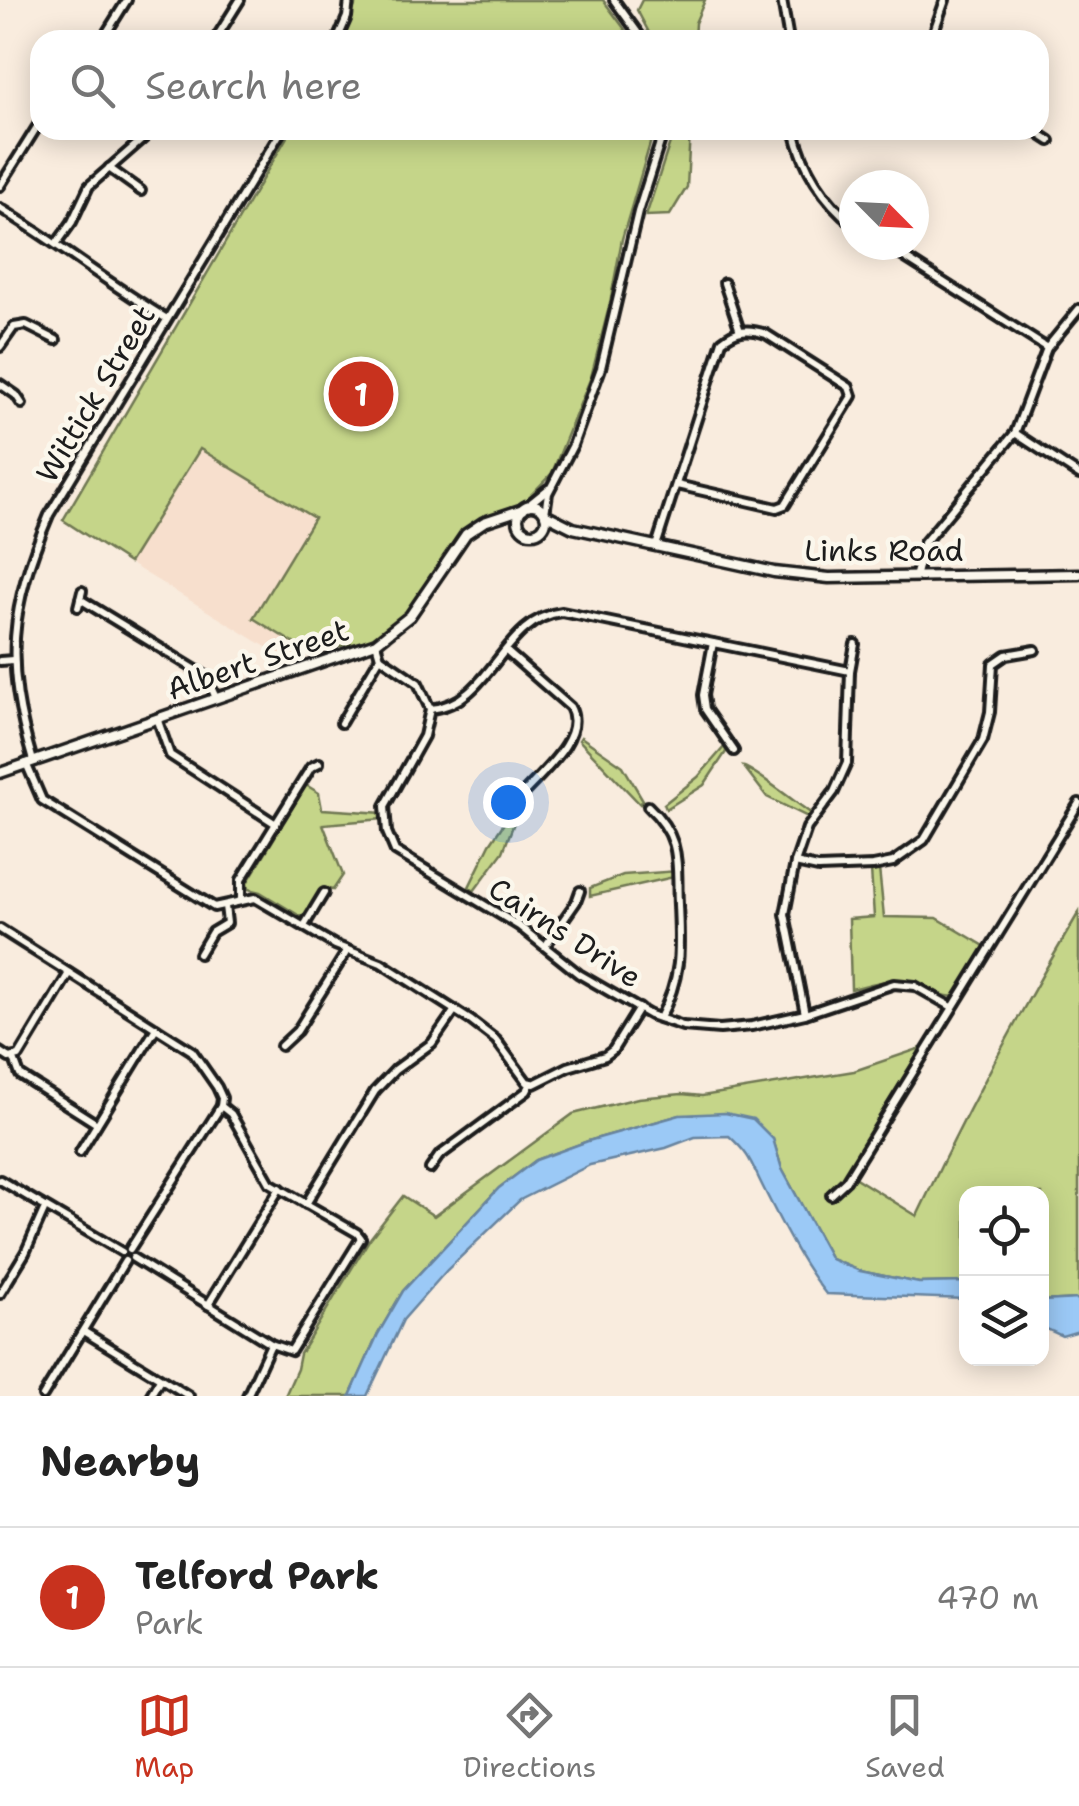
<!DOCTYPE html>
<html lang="en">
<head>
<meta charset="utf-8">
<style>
  body { margin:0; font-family:"Shantell Sans",sans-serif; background:#f6f6f6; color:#222 }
  .controls { position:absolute; right:30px; bottom:30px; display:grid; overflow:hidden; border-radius:20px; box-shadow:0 5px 25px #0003 }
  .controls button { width:90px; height:90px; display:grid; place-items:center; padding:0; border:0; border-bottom:2px solid #e0e0e0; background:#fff; color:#222; font:50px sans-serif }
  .compass { position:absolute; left:839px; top:170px; width:90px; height:90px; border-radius:50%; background:#fff; box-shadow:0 5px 25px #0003; rotate:114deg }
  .you { position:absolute; left:508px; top:802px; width:35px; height:35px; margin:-25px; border:8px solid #fff; border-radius:50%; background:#1a73e8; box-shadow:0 0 0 15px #1a73e833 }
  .badge { display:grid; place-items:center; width:65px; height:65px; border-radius:50%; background:#c8321e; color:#fff; font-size:32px; font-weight:700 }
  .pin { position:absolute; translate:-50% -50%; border:5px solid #fff; box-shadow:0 2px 10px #0006 }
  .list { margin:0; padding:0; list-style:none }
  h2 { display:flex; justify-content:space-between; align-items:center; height:130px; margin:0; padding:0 40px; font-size:42px }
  h2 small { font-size:32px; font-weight:400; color:#767676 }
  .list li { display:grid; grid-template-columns:65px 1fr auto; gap:30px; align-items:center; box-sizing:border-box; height:140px; padding:0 40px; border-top:2px solid #e0e0e0 }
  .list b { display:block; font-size:38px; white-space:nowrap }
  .list p { margin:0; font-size:32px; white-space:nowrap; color:#767676 }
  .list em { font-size:32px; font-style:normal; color:#767676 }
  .icon { flex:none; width:55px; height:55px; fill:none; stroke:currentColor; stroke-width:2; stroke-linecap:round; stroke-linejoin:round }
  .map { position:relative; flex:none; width:1079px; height:1396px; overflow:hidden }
  .search { position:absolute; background:#fff; box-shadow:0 5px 25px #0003; left:30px; right:30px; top:30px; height:110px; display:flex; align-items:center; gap:25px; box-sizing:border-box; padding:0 35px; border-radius:30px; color:#767676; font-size:38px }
  .sheet { height:270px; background:#fff }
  nav { display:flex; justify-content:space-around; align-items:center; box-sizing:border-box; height:140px; border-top:2px solid #e0e0e0; background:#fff; font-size:28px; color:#767676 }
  nav a { display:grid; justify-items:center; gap:5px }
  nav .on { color:#c8321e }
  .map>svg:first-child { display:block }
</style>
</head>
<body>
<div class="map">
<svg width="1079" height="1396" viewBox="0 0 1079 1396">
  <rect width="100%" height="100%" fill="#f9ecde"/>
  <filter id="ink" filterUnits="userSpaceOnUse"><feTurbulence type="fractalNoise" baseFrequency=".01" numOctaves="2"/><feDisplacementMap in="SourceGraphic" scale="20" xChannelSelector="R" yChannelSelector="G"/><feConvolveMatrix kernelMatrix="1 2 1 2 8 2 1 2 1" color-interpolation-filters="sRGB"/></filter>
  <g filter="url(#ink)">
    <!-- built -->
    <polygon fill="#f7dfcd" points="200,448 314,518 254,618 308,652 286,659 129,563"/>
    <!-- green -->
    <g fill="#c5d589" stroke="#707852" stroke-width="2.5">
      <polygon points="357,0 603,0 633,40 343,40"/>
      <polygon points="642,0 705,0 695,23 694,40 653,40 637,10"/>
      <polygon points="291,130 654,130 622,239 610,303 591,377 552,473 522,504 512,510 481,518 452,544 413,607 373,640 308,652 253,618 314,518 200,449 129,563 63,520"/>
      <polygon points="674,130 690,130 687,187 670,215 646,216"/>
      <polygon points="581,737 623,766 643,800 640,804 579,740"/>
      <polygon points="725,746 726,752 704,785 666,809 664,804 698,777"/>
      <path d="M744,767C753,769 799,805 812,814L810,818L767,797Z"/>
      <polygon points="306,785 319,793 322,809 383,813 383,819 323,824 343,875 333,890 328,889 313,915 305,919 260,892 248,889 247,883"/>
      <polygon points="517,804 520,807 503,852 474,891 469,887 490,844"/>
      <path d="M879,869L884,917L937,918L986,947L955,996C941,999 931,986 917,982C895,976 873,984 851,989L849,919L874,917L871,870Z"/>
      <polygon points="678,871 678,876 590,896 590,888 623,875"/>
      <path d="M1079,912V1299L1042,1301V1194H966V1282L919,1283L860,1271L831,1259L782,1169L773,1139L680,1115L588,1141L536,1160L499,1188L403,1291L378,1334L350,1396H285L297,1369L300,1354L369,1240L403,1196L434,1216L573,1114L638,1098L682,1094L702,1096L854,1071L921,1048L846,1172L917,1216C966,1112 1020,1011 1079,912Z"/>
    </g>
    <!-- water -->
    <g fill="#9bc9f6" stroke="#68849f" stroke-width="2.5">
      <path d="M725,1113L753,1119L773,1139L782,1169L831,1259L860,1271L919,1283L966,1282V1299L826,1294C801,1263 781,1223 763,1187C750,1161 751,1156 729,1136L695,1137L666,1148L590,1165L520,1200L447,1270L403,1320L367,1396H350L378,1334L403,1291L499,1188L536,1160L588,1141L680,1115Z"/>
      <polygon points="1079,1299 1079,1331 1062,1336 1042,1327 1042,1301"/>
    </g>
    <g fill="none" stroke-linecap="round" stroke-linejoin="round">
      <!-- street casing -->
      <g stroke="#1c1c1c" stroke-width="14">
        <g id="street">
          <polyline points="614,0 643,40"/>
          <polyline points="782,0 789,40"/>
          <polyline points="102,40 127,0"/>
          <polyline points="215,40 240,0"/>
          <polyline points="337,40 347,17 349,0"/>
          <polyline points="931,40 945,0"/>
          <path d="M794,130C803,168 824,201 854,225"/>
          <polyline points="1033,130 1050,141"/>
          <polyline points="109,168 141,191"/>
          <polyline points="0,186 40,122"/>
          <path d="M0,208C57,243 109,284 167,319"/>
          <polyline points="57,243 72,222 89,186 153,130"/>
          <polyline points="885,245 1047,348"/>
          <polyline points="724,283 740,331"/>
          <polyline points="0,347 14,327 26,325 56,340"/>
          <polyline points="0,384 16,395 22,404"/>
          <polyline points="1015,433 1079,475"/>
          <polyline points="527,506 548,489"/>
          <polyline points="545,514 548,493 573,445 601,368 638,212 664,130"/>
          <path d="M656,546L722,341C737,329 748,328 766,334L849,387L852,396L785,505L777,508L677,485"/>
          <polyline points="916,574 924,543 1015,433 1047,348 1079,309"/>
          <polyline points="80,599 206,676 216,698"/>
          <polyline points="78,607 82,591"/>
          <polyline points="376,643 380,657 418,683 430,709 424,736 385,806 387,832 395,851 519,926 579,974 650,1015 683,1026 720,1029 752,1026 805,1014 894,984 915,986 952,1007"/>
          <polyline points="713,643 703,695 705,709 734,751"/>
          <path d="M506,651L570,707C587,737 540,774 521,796"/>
          <polyline points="0,661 13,660"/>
          <path d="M430,709C492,704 501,619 562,612L850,671"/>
          <polyline points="157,718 170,755 276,824"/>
          <polyline points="341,723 380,657"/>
          <path d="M33,761C4,663 9,609 49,515L282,130"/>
          <polyline points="26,763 42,800 214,907 255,898 335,945 381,963 470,1020 496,1040 527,1082 534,1084 568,1067 605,1056 613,1050 639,1008"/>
          <path d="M648,806C683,839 676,862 678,905C680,950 682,977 660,1018"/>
          <polyline points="795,863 818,868 873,866 893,862 924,840 983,740 990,712 993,664 1006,655 1035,650"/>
          <polyline points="241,900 241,880 311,767 319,763"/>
          <polyline points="304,926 324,893"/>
          <polyline points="0,929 192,1051 217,1087 222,1098 221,1106 231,1114 270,1183 357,1233 361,1238 291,1351 271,1344 133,1258"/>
          <polyline points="546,945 576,902 580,891"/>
          <polyline points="199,954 212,932 227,923 225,906"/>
          <polyline points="805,1014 785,914 795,863 807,828 834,792 847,763 850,671 855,644"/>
          <polyline points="281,1046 297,1031 347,951"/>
          <polyline points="0,1052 9,1058 19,1056 69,973"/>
          <polyline points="14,1059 20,1075 97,1124"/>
          <polyline points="80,1152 156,1028"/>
          <polyline points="430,1169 439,1156 527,1091 531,1083"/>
          <polyline points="0,1180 122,1252"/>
          <polyline points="831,1195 846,1181 1079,803"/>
          <polyline points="306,1204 375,1091 395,1070 432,1043 455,1010"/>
          <polyline points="130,1249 221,1106"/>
          <polyline points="0,1294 25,1253 45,1208"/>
          <polyline points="208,1305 280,1188"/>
          <polyline points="83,1331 189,1396"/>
          <polyline points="43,1396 125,1261"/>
          <polyline points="150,1396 160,1379"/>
          <polyline points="247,1396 271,1344"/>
        </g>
      </g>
      <!-- secondary casing -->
      <g stroke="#1c1c1c" stroke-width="15">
        <g id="secondary">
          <circle cx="532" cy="519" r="14"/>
          <polyline points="545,514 573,528 774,572 829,578 1079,574"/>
          <polyline points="0,773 376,643 410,616 466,534 484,522 523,509"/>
        </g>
      </g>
      <!-- street -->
      <use href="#street" stroke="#fbf7ec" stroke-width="6"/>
      <!-- secondary -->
      <use href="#secondary" stroke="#fbf7ec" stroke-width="8"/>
    </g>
  </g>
  <g text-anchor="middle" stroke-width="9" stroke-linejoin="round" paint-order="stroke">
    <!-- street labels -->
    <g font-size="30" fill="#1c1c1c" stroke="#fbf7ec">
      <text transform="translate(96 394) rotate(-59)" y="10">Wittick Street</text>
      <text x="884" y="561">Links Road</text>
      <text transform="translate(258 660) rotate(-19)" y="10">Albert Street</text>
      <text transform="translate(565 933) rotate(33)" y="10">Cairns Drive</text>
    </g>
  </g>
</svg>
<div class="controls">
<button><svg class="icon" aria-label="locate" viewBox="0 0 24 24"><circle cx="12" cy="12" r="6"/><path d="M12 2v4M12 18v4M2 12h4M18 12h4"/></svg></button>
<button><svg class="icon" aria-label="layers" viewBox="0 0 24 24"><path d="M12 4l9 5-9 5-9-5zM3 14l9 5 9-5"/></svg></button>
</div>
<svg class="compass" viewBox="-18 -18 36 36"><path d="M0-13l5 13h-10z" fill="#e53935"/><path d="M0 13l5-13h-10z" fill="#767676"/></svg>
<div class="you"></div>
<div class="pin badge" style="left:361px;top:394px">1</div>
<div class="search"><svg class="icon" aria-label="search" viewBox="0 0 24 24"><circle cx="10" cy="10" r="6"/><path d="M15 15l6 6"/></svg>Search here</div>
</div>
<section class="sheet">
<h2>Nearby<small></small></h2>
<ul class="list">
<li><span class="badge">1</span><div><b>Telford Park</b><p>Park</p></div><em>470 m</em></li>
</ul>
</section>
<nav>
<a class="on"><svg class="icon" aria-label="map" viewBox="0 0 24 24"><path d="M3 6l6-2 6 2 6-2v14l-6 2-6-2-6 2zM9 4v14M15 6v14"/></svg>Map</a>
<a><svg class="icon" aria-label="directions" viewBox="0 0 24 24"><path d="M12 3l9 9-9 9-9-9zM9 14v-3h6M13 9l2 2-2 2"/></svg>Directions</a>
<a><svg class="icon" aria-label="saved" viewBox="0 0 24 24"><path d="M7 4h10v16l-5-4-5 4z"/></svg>Saved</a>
</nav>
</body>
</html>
